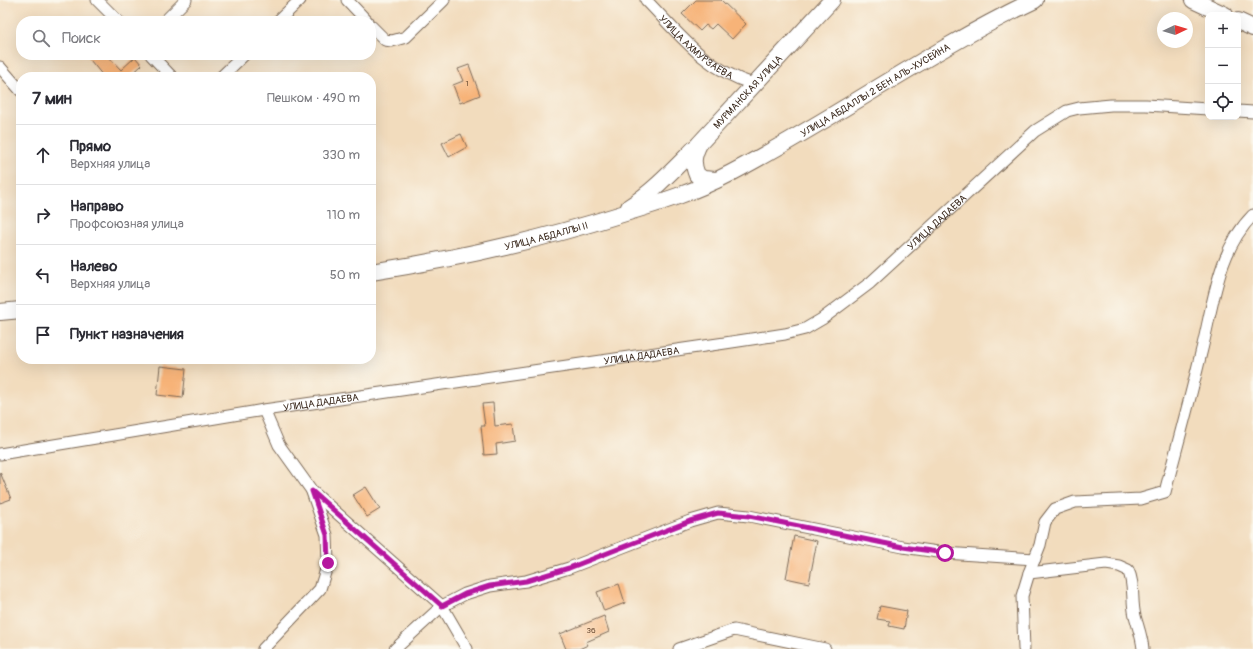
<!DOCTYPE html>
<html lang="ru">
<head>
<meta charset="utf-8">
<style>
  body { margin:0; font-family:Pangolin,sans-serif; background:#f7f7f7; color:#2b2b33 }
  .controls { position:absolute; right:12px; top:12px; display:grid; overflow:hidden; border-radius:8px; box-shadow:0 4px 16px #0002 }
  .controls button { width:36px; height:36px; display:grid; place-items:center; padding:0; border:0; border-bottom:1px solid #e1e1e2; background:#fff; color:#2b2b33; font:20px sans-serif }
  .compass { position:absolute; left:1157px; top:12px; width:36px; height:36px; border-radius:50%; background:#fff; box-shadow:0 4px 16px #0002; rotate:86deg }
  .stop { position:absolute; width:12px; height:12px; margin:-9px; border:3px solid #b5179e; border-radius:50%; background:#fff }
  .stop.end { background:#b5179e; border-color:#fff; box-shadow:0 1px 4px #0008 }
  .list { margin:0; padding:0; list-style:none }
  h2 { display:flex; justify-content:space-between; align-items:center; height:52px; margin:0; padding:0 16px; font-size:17px }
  h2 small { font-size:13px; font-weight:400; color:#7c7c81 }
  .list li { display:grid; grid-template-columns:26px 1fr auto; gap:12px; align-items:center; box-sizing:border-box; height:60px; padding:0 16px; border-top:1px solid #e1e1e2 }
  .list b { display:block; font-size:15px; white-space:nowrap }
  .list p { margin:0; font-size:13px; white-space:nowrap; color:#7c7c81 }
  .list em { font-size:13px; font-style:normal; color:#7c7c81 }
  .icon { flex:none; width:22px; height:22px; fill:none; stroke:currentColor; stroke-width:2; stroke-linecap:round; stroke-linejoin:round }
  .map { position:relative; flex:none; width:1253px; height:649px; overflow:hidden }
  .search { position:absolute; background:#fff; box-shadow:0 4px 16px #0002; left:16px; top:16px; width:360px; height:44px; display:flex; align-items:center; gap:10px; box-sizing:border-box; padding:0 14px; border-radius:16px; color:#7c7c81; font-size:15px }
  .panel { position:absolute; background:#fff; box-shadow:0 4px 16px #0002; left:16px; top:72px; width:360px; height:292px; border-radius:16px }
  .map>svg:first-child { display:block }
</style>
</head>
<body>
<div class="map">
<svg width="1253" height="649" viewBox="0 0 1253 649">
  <rect width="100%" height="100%" fill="#fbf7ec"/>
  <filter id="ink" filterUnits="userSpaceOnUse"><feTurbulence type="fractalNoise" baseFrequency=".025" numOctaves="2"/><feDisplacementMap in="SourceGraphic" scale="8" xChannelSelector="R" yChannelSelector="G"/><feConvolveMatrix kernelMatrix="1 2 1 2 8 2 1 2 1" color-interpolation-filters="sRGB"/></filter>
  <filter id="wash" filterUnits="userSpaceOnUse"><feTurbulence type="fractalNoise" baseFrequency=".012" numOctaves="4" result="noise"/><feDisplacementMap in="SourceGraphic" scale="16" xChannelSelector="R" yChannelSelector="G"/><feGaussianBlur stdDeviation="0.9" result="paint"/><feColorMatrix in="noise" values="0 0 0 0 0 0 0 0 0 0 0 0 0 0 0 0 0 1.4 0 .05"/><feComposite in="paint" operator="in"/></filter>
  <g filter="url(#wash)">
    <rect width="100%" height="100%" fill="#f2dcbd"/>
    <g id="blocks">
      <!-- building -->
      <g fill="#f7b378">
        <polygon points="696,0 721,0 746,24 732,39 716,24 711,29 706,25 700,31 682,14"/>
        <polygon points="86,55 107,55 121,70 135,57 142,65 129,77 104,77"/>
        <polygon points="469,65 480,95 460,103 453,85 463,81 458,69"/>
        <polygon points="461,134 467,147 449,157 442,143"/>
        <polygon points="160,366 186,369 183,398 157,395"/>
        <polygon points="493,403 495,426 513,424 515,441 496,444 497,454 484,455 481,426 485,426 482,404"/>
        <polygon points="0,472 11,499 0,503"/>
        <polygon points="366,487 380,509 367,517 353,495"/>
        <polygon points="794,536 817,541 809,583 786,578"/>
        <polygon points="619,584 625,603 604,611 597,592"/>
        <polygon points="880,606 907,611 904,629 889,626 890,621 877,619"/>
        <polygon points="604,616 609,632 586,642 588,645 579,649 566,649 560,634"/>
      </g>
    </g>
  </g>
  <g filter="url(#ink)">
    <use href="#blocks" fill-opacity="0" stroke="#7b6856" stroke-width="1"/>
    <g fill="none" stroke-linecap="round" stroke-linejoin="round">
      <!-- street casing -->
      <g stroke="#7b6856" stroke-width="13">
        <g id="street">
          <polyline points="97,0 118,21"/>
          <polyline points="347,0 367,21"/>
          <path id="s1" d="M646,0C680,35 705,69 753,84"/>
          <polyline points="165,21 186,0"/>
          <polyline points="278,21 300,0"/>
          <polyline points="371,26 385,40 392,41 406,37 444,0"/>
          <polyline points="151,55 172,77"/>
          <polyline points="0,67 21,91"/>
          <polyline points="221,77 244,55"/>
          <polyline points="1238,111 1253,112"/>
          <polyline points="264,410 279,445 312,491 442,606 467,649"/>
          <path id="s2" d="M0,454L264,410L725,343L785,334L805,329L822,319L870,283L1035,131L1067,111L1079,108L1111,105H1146L1208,109"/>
          <path d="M1029,573L1106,564L1119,566L1128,570C1135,584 1131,600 1135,616C1138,627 1142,637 1143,649"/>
          <polyline points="263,649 320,589 328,563 327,535 312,492"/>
          <polyline points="395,649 442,606 465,594 490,586 526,581 569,568 690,521 718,513 749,516 903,547 945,553 1035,559"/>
          <polyline points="679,649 734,630 825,649"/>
          <path d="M1024,649L1022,596L1029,573L1040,545L1045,522L1055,509L1075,502L1141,499L1165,492C1177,446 1190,400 1201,353C1213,307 1217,251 1253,215"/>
        </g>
      </g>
      <!-- secondary casing -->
      <g stroke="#7b6856" stroke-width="18">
        <g id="secondary">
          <polyline points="1193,0 1225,15"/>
          <polyline points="1238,21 1253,28"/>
          <path id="s3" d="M716,180L703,179L697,175C692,163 693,156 699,144L832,0"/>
          <path d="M629,207C654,191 675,168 696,147"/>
          <path id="s4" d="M371,272C456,259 540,240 622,214C659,203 697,191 731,173C834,119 930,50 1035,0"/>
          <polyline points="0,312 21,310"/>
        </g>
      </g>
      <!-- street -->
      <use href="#street" stroke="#fff" stroke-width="11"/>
      <!-- secondary -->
      <use href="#secondary" stroke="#fff" stroke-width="16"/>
    </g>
  </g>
  <g fill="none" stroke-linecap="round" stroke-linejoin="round" filter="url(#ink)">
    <!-- route -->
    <polyline stroke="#b5179e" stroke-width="5" points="328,563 327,535 312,491 442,606 465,594 490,586 526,581 569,568 690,521 718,513 749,516 903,547 945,553"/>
  </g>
  <g text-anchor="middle" stroke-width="4" stroke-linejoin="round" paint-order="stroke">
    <!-- number labels -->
    <g font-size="8" fill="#6a4c34">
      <text x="467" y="86">1</text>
      <text x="591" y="633">36</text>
    </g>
    <!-- street labels -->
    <g font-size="10" fill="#3b2a1e" stroke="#fbf7ec">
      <text dy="4" stroke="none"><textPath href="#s1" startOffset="69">УЛИЦА АХМУРЗАЕВА</textPath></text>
      <text dy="4" stroke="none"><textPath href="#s4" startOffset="541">УЛИЦА АБДАЛЛЫ 2 БЕН АЛЬ-ХУСЕЙНА</textPath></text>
      <text dy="4" stroke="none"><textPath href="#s3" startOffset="124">МУРМАНСКАЯ УЛИЦА</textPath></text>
      <text dy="4" stroke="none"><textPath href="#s2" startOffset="985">УЛИЦА ДАДАЕВА</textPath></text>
      <text dy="4" stroke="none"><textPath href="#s4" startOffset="179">УЛИЦА АБДАЛЛЫ II</textPath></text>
      <text dy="4" stroke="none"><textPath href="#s2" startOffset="649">УЛИЦА ДАДАЕВА</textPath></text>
      <text dy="4" stroke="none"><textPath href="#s2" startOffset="325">УЛИЦА ДАДАЕВА</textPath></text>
    </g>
  </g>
</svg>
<div class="controls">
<button>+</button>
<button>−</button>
<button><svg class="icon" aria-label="locate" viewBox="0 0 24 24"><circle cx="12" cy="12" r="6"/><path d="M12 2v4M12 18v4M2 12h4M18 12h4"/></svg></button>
</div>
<svg class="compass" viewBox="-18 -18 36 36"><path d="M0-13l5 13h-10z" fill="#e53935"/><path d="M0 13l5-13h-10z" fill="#7c7c81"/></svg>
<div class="stop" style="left:945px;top:553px"></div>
<div class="stop end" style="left:328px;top:563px"></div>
<div class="search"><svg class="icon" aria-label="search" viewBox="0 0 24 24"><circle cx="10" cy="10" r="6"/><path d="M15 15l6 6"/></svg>Поиск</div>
<section class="panel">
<h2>7 мин<small>Пешком · 490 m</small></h2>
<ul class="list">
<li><svg class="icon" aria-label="ahead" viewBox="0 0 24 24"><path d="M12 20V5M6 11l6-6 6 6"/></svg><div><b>Прямо</b><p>Верхняя улица</p></div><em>330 m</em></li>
<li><svg class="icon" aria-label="right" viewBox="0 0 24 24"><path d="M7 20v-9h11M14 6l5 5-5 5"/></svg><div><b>Направо</b><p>Профсоюзная улица</p></div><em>110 m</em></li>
<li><svg class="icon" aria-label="left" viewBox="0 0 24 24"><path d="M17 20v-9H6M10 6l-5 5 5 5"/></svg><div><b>Налево</b><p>Верхняя улица</p></div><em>50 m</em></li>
<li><svg class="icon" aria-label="arrive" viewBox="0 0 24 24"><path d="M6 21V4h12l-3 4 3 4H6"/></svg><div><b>Пункт назначения</b></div></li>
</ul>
</section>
</div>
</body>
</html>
